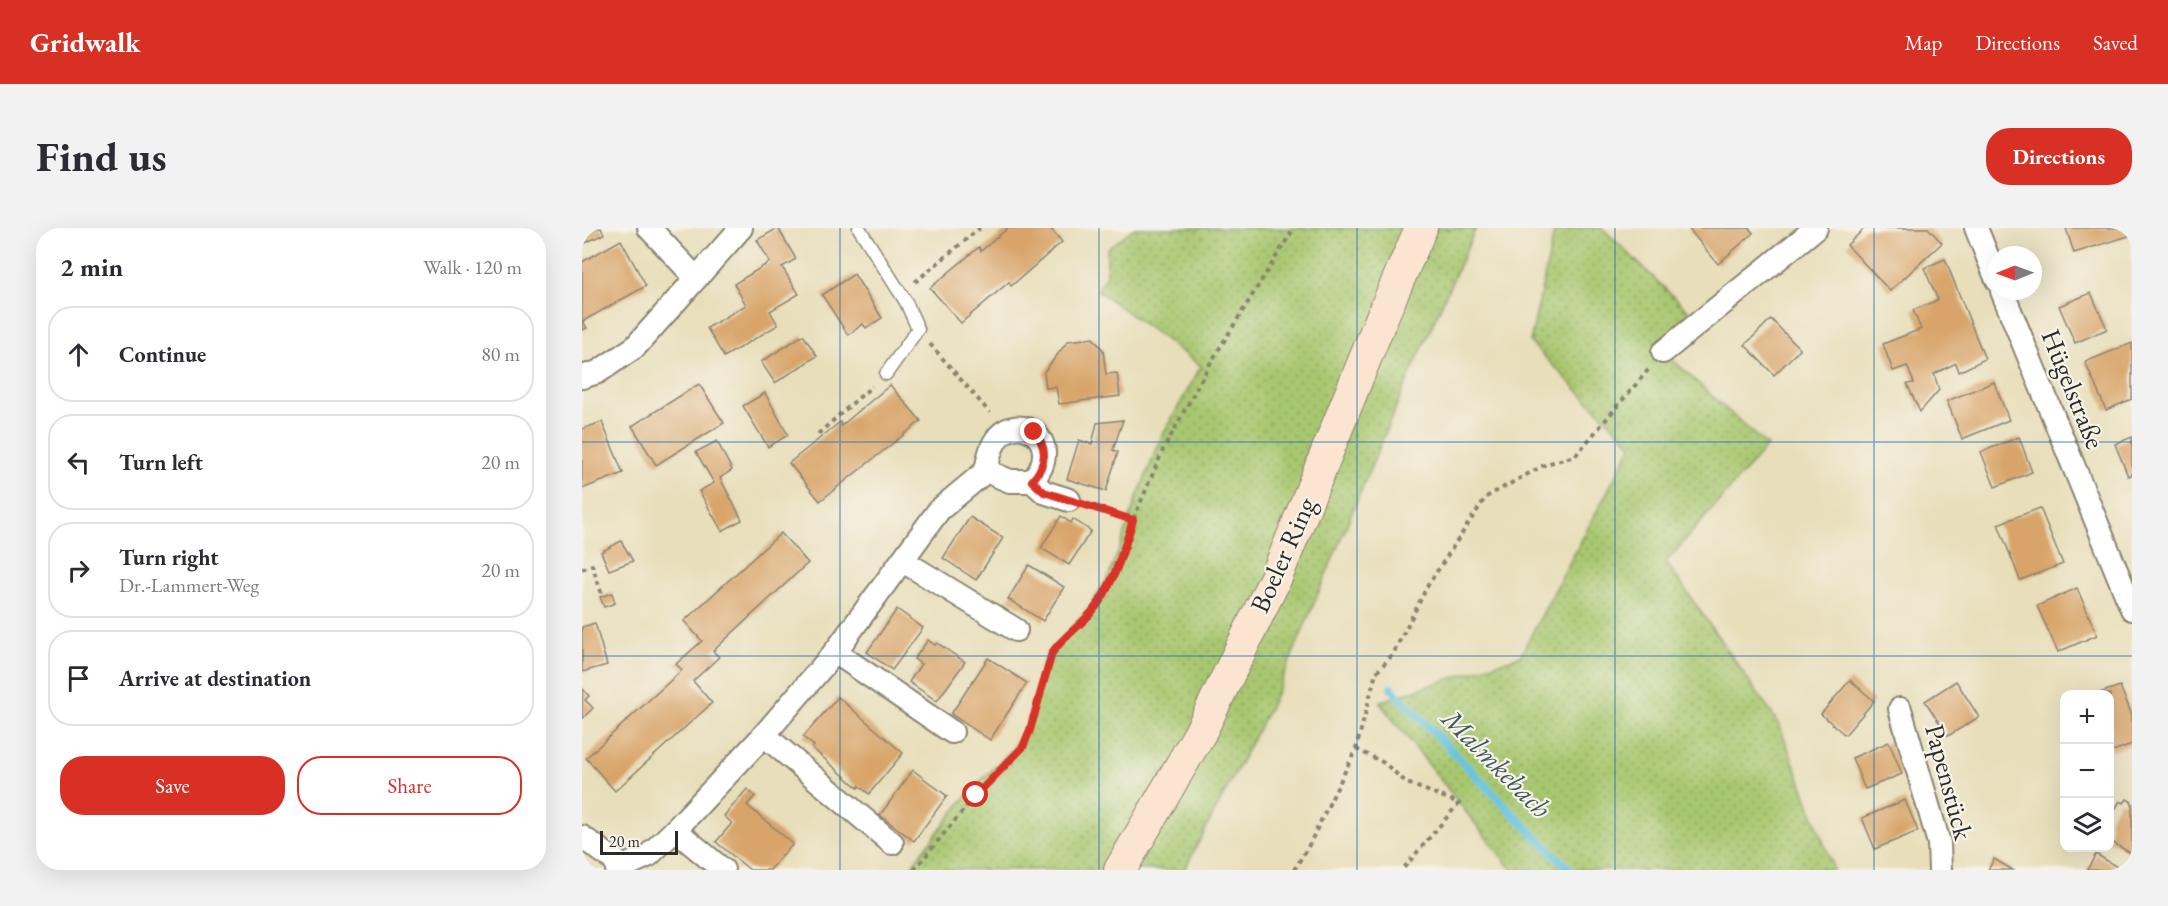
<!DOCTYPE html>
<html lang="en">
<head>
<meta charset="utf-8">
<style>
  body { margin:0; font-family:"EB Garamond",serif; background:#f2f2f3; color:#2b2b33 }
  .controls { position:absolute; right:18px; bottom:18px; display:grid; overflow:hidden; border-radius:12px; box-shadow:0 6px 24px #0002 }
  .controls button { width:54px; height:54px; display:grid; place-items:center; padding:0; border:0; border-bottom:2px solid #e1e1e2; background:#fff; color:#2b2b33; font:30px sans-serif }
  .compass { position:absolute; left:1406px; top:18px; width:54px; height:54px; border-radius:50%; background:#fff; box-shadow:0 6px 24px #0002; rotate:269deg }
  .scale { position:absolute; left:18px; bottom:15px; width:78px; box-sizing:border-box; padding-left:6px; border:3px solid #2b2b2b; border-top:0; font-size:16px; line-height:21px; white-space:nowrap; color:#2b2b2b; -webkit-text-stroke:4px #f7f3e8; paint-order:stroke }
  .stop { position:absolute; width:18px; height:18px; margin:-14px; border:4px solid #d93025; border-radius:50%; background:#fff }
  .stop.end { background:#d93025; border-color:#fff; box-shadow:0 2px 6px #0008 }
  .list { margin:0; padding:0; list-style:none }
  h2 { display:flex; justify-content:space-between; align-items:center; height:78px; margin:0; padding:0 24px; font-size:26px }
  h2 small { font-size:20px; font-weight:400; color:#7c7c81 }
  .list li { display:grid; grid-template-columns:39px 1fr auto; gap:18px; align-items:center; box-sizing:border-box; height:96px; margin:0 12px 12px; padding:0 12px; border:2px solid #e1e1e2; border-radius:24px }
  .list b { display:block; font-size:22px; white-space:nowrap }
  .list p { margin:0; font-size:20px; white-space:nowrap; color:#7c7c81 }
  .list em { font-size:20px; font-style:normal; color:#7c7c81 }
  .actions { display:flex; gap:12px; padding:18px 24px }
  .actions a { flex:1; padding:14px 0; border:2px solid #d93025; border-radius:24px; text-align:center; font-size:21px; color:#d93025 }
  .actions .main { background:#d93025; color:#fff }
  .icon { flex:none; width:33px; height:33px; fill:none; stroke:currentColor; stroke-width:2; stroke-linecap:round; stroke-linejoin:round }
  .map { position:relative; flex:none; width:1550px; height:642px; overflow:hidden; border-radius:24px }
  header { display:flex; align-items:center; gap:36px; box-sizing:border-box; height:84px; padding:0 30px; background:#d93025; color:#fff }
  header strong { font-size:28px }
  nav { display:flex; gap:33px; margin-inline-start:auto; font-size:21px }
  .intro { display:flex; align-items:center; justify-content:space-between; box-sizing:border-box; height:144px; padding:0 36px }
  h1 { margin:0; font-size:42px }
  .button { padding:15px 27px; border-radius:24px; background:#d93025; color:#fff; font-size:21px; font-weight:700 }
  main { display:flex; gap:36px; padding:0 36px }
  aside { flex:1; background:#fff; border-radius:24px; box-shadow:0 6px 24px #0002 }
  .map>svg:first-child { display:block }
</style>
</head>
<body>
<header>
<strong>Gridwalk</strong>
<nav><a>Map</a><a>Directions</a><a>Saved</a></nav>
</header>
<div class="intro"><h1>Find us</h1><a class="button">Directions</a></div>
<main>
<aside>
<h2>2 min<small>Walk · 120 m</small></h2>
<ul class="list">
<li><svg class="icon" aria-label="ahead" viewBox="0 0 24 24"><path d="M12 20V5M6 11l6-6 6 6"/></svg><div><b>Continue</b></div><em>80 m</em></li>
<li><svg class="icon" aria-label="left" viewBox="0 0 24 24"><path d="M17 20v-9H6M10 6l-5 5 5 5"/></svg><div><b>Turn left</b></div><em>20 m</em></li>
<li><svg class="icon" aria-label="right" viewBox="0 0 24 24"><path d="M7 20v-9h11M14 6l5 5-5 5"/></svg><div><b>Turn right</b><p>Dr.-Lammert-Weg</p></div><em>20 m</em></li>
<li><svg class="icon" aria-label="arrive" viewBox="0 0 24 24"><path d="M6 21V4h12l-3 4 3 4H6"/></svg><div><b>Arrive at destination</b></div></li>
</ul>
<div class="actions"><a class="main">Save</a><a>Share</a></div>
</aside>
<div class="map">
<svg width="1550" height="642" viewBox="0 0 1550 642">
  <defs>
    <pattern id="grass-dots" width="8" height="8" patternUnits="userSpaceOnUse" patternTransform="scale(1.5)"><rect width="8" height="8" fill="#a8c76f"/><path d="M2 2h.1M6 6h.1" fill="none" stroke="#89a25b" stroke-width="1.8" stroke-linecap="round"/></pattern>
  </defs>
  <rect width="100%" height="100%" fill="#f7f3e8"/>
  <filter id="ink" filterUnits="userSpaceOnUse"><feTurbulence type="fractalNoise" baseFrequency=".0167" numOctaves="2"/><feDisplacementMap in="SourceGraphic" scale="12" xChannelSelector="R" yChannelSelector="G"/><feConvolveMatrix kernelMatrix="1 2 1 2 8 2 1 2 1" color-interpolation-filters="sRGB"/></filter>
  <filter id="wash" filterUnits="userSpaceOnUse"><feTurbulence type="fractalNoise" baseFrequency=".008" numOctaves="4" result="noise"/><feDisplacementMap in="SourceGraphic" scale="24" xChannelSelector="R" yChannelSelector="G"/><feGaussianBlur stdDeviation="1.35" result="paint"/><feColorMatrix in="noise" values="0 0 0 0 0 0 0 0 0 0 0 0 0 0 0 0 0 1.4 0 .05"/><feComposite in="paint" operator="in"/></filter>
  <g filter="url(#wash)">
    <rect width="100%" height="100%" fill="#e8deba"/>
    <!-- grass -->
    <g fill="url(#grass-dots)" stroke="#6a794d" stroke-width="1.5">
      <polygon points="552,0 894,0 820,165 692,471 602,642 326,642 385,567 431,520 444,498 466,424 506,382 525,351 536,325 553,274 580,208 619,138 515,62 525,48 525,21"/>
      <polygon points="973,0 1020,0 1117,93 1082,124 1185,218 1084,334 1197,496 1252,642 930,642 797,474 938,428 1050,217 948,114"/>
    </g>
    <g fill="none" stroke-linecap="round" stroke-linejoin="round">
      <!-- stream -->
      <polyline stroke="#66c4e4" stroke-width="8" points="809,460 934,589 988,642"/>
    </g>
    <g id="blocks">
      <!-- building -->
      <g fill="#d8a469">
        <polygon points="0,0 19,0 22,6 1,16"/>
        <polygon points="196,0 214,31 200,39 217,66 188,83 196,97 142,129 125,100 164,77 152,56 188,34 175,12"/>
        <polygon points="426,0 468,0 480,14 429,58 427,54 379,95 348,60 397,19 399,23"/>
        <polygon points="1106,0 1167,0 1171,5 1136,36"/>
        <polygon points="1283,0 1346,0 1360,15 1308,63 1265,17"/>
        <polygon points="1484,0 1550,0 1550,7 1492,25"/>
        <polygon points="39,12 64,58 1,93 5,100 0,102 0,34"/>
        <polygon points="1363,31 1403,131 1377,144 1374,135 1352,146 1357,162 1338,184 1325,156 1332,155 1325,138 1311,143 1301,116 1339,101 1331,82 1356,72 1342,40"/>
        <polygon points="272,46 300,90 284,100 281,96 266,107 240,67"/>
        <polygon points="1509,65 1525,101 1493,115 1477,78"/>
        <polygon points="1189,91 1218,121 1192,147 1163,117"/>
        <polygon points="221,107 235,128 193,155 179,134"/>
        <polygon points="511,110 521,122 524,146 535,145 538,168 477,176 474,159 464,160 462,144 486,113"/>
        <polygon points="1550,115 1550,171 1524,182 1503,134"/>
        <polygon points="1412,154 1427,192 1380,211 1365,173"/>
        <polygon points="117,156 142,195 74,237 50,198"/>
        <polygon points="308,157 339,193 238,273 207,235 258,194 259,198"/>
        <polygon points="183,165 206,207 186,219 161,178"/>
        <polygon points="541,192 531,222 536,224 524,263 485,251 497,212 510,216 515,195"/>
        <polygon points="20,194 41,245 0,261 0,201"/>
        <polygon points="1437,209 1450,244 1413,259 1399,224"/>
        <polygon points="1550,209 1550,247 1546,248 1533,216"/>
        <polygon points="135,213 150,242 138,250 160,292 140,303 117,263 132,255 114,224"/>
        <polygon points="1458,280 1481,336 1438,352 1416,296"/>
        <polygon points="479,288 489,295 491,291 509,303 487,337 459,320"/>
        <polygon points="388,289 421,310 394,352 361,330"/>
        <polygon points="199,305 226,335 131,423 137,429 111,453 130,475 33,563 4,530 100,442 94,436 120,413 102,393"/>
        <polygon points="39,313 51,333 27,342 19,324"/>
        <polygon points="447,337 482,359 461,393 426,371"/>
        <polygon points="1495,360 1515,407 1476,424 1455,378"/>
        <polygon points="30,365 33,375 22,379 18,369"/>
        <polygon points="315,381 341,400 310,442 285,424"/>
        <polygon points="13,395 25,437 0,444 0,399"/>
        <polygon points="346,412 353,417 355,415 383,434 355,473 327,454 339,436 332,431"/>
        <polygon points="406,430 445,455 408,512 369,486"/>
        <polygon points="1268,452 1292,473 1263,507 1239,486"/>
        <polygon points="1374,453 1397,489 1366,508 1343,473"/>
        <polygon points="1538,458 1550,487 1550,516 1528,524 1528,466 1515,466"/>
        <polygon points="0,460 7,468 3,472 11,480 0,491"/>
        <polygon points="256,469 321,525 287,566 277,558 276,560 230,520 232,518 221,509"/>
        <polygon points="1307,514 1320,546 1283,561 1270,530"/>
        <polygon points="331,542 365,568 332,613 298,587"/>
        <polygon points="165,561 173,568 165,577 211,616 188,642 168,642 134,614 150,595 142,588"/>
        <polygon points="1545,571 1550,574 1550,626 1528,613 1528,590 1538,573 1542,575"/>
        <polygon points="1323,572 1336,603 1293,621 1280,590"/>
        <polygon points="1514,626 1540,642 1505,642"/>
        <polygon points="1412,631 1431,642 1406,642"/>
      </g>
    </g>
  </g>
  <g filter="url(#ink)">
    <use href="#blocks" fill-opacity="0" stroke="#8a8472" stroke-width="1.5"/>
    <g fill="none" stroke-linecap="round" stroke-linejoin="round">
      <!-- lane casing -->
      <g stroke="#8a8472" stroke-width="15">
        <polyline id="lane" points="277,0 324,74 336,101 304,146"/>
      </g>
      <!-- street casing -->
      <g stroke="#8a8472" stroke-width="26">
        <g id="street">
          <polyline points="67,0 114,50"/>
          <polyline points="1394,0 1415,52"/>
          <polyline points="1420,63 1550,381"/>
          <polyline points="1081,124 1234,0"/>
          <polyline points="0,149 16,144 53,119 159,0"/>
          <path d="M450,253C485,213 435,181 414,212C408,221 406,232 404,243L428,253H450L462,264L487,272"/>
          <polyline points="321,333 434,402"/>
          <polyline points="253,424 370,504"/>
          <polyline points="1318,481 1357,615 1358,642"/>
          <polyline points="182,507 310,615"/>
          <polyline points="93,602 141,642"/>
          <polyline points="0,609 42,639 43,642"/>
          <polyline points="35,642 67,627 93,602 182,507 253,424 357,282 404,243"/>
        </g>
      </g>
      <!-- secondary casing -->
      <g stroke="#8a8472" stroke-width="34">
        <polyline id="secondary" points="538,642 618,505 695,347 800,89 839,0"/>
      </g>
      <!-- path -->
      <g stroke="#8a8472" stroke-width="4" stroke-dasharray="4.5 4.5" stroke-linecap="butt">
        <polyline points="333,54 398,0"/>
        <polyline points="348,116 408,185"/>
        <polyline points="236,206 290,158"/>
        <polyline points="508,278 551,292"/>
        <polyline points="0,341 10,337 20,366"/>
        <polyline points="774,521 802,535 825,555 877,575 820,642"/>
        <polyline points="332,642 394,567 441,519 448,502 470,425 476,417 509,386 528,357 551,292 581,222 629,134 712,0"/>
        <polyline points="712,642 727,617 774,521 794,445 811,426 846,357 904,269 964,236 993,228 1067,141"/>
      </g>
      <!-- lane -->
      <use href="#lane" stroke="#fff" stroke-width="12"/>
      <!-- street -->
      <use href="#street" stroke="#fff" stroke-width="22"/>
      <!-- secondary -->
      <use href="#secondary" stroke="#fce5d0" stroke-width="32"/>
    </g>
  </g>
  <g fill="none" stroke-linecap="round" stroke-linejoin="round" filter="url(#ink)">
    <!-- route -->
    <path stroke="#d93025" stroke-width="8" d="M394,567L441,519L448,502L470,425C481,409 497,399 509,385C531,359 541,324 551,292L462,264L450,253C464,237 467,220 452,204"/>
  </g>
  <!-- grid -->
  <path fill="none" stroke="#1f6fb2" stroke-width="1.5" stroke-opacity="0.55" d="M258,0V642M517,0V642M775,0V642M1033,0V642M1292,0V642M0,214H1550M0,428H1550"/>
  <g text-anchor="middle" stroke-width="4.5" stroke-linejoin="round" paint-order="stroke">
    <!-- street labels -->
    <g font-size="27" fill="#2b2b2b" stroke="#f7f3e8">
      <text transform="translate(1491 161) rotate(68)" y="9">Hügelstraße</text>
      <text transform="translate(701 327) rotate(-66)" y="9">Boeler Ring</text>
      <text transform="translate(1367 554) rotate(75)" y="9">Papenstück</text>
    </g>
    <!-- water labels -->
    <g font-size="28" font-style="italic" fill="#3d5962" stroke="#f7f3e8">
      <text transform="translate(915 535) rotate(45)" y="10">Malmkebach</text>
    </g>
  </g>
</svg>
<div class="controls">
<button>+</button>
<button>−</button>
<button><svg class="icon" aria-label="layers" viewBox="0 0 24 24"><path d="M12 4l9 5-9 5-9-5zM3 14l9 5 9-5"/></svg></button>
</div>
<svg class="compass" viewBox="-18 -18 36 36"><path d="M0-13l5 13h-10z" fill="#e53935"/><path d="M0 13l5-13h-10z" fill="#7c7c81"/></svg>
<div class="scale">20 m</div>
<div class="stop" style="left:394px;top:567px"></div>
<div class="stop end" style="left:452px;top:204px"></div>
</div>
</main>
</body>
</html>
